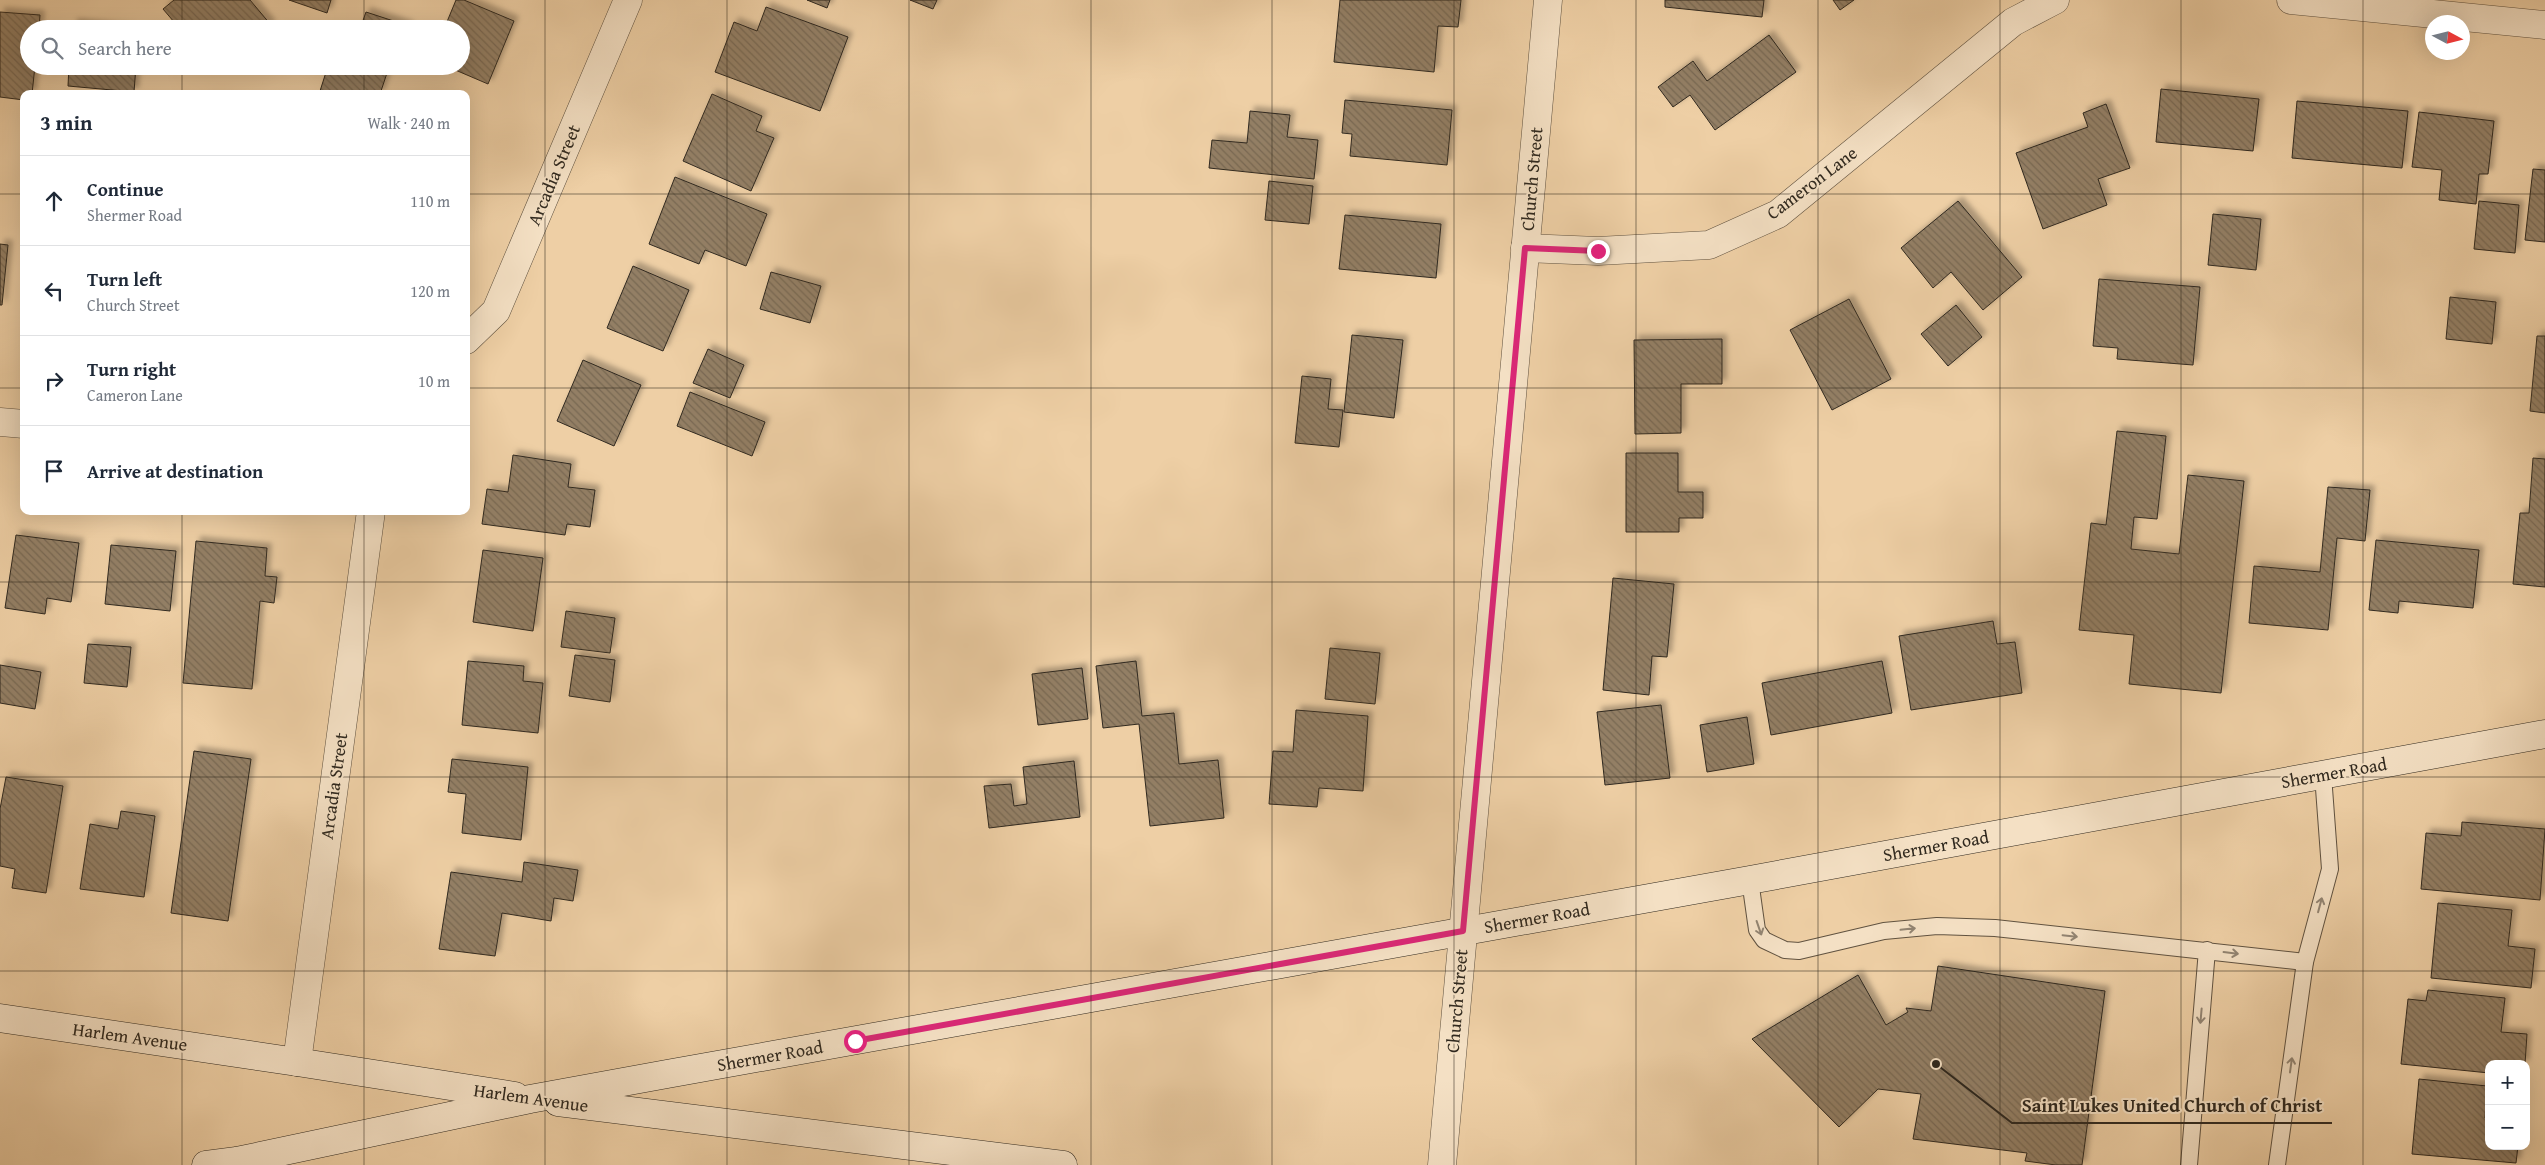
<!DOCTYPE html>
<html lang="en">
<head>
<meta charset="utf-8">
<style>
  body { margin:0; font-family:"Gentium Book Plus",serif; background:#f6f6f7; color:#1f2937 }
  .controls { position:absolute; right:15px; bottom:15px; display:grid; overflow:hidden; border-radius:10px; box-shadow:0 5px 20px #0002 }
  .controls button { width:45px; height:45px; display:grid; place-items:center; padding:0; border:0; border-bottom:1px solid #e0e1e3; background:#fff; color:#1f2937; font:25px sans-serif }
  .compass { position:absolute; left:2425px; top:15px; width:45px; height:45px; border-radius:50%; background:#fff; box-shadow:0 5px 20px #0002; rotate:97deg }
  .stop { position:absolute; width:15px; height:15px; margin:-11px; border:4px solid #db2777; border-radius:50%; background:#fff }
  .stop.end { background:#db2777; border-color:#fff; box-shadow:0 1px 5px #0008 }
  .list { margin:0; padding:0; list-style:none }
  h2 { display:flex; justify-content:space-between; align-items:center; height:65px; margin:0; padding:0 20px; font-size:21px }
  h2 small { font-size:16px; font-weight:400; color:#747a83 }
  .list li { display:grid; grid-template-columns:32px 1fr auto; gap:15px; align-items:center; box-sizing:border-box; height:90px; padding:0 20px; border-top:1px solid #e0e1e3 }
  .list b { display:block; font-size:19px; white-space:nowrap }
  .list p { margin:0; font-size:16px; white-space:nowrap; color:#747a83 }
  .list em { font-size:16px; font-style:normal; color:#747a83 }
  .icon { flex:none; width:28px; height:28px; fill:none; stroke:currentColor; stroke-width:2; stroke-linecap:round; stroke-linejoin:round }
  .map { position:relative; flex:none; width:2545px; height:1165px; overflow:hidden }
  .search { position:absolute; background:#fff; box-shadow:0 5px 20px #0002; left:20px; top:20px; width:450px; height:55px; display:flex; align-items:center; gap:12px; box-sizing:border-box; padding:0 18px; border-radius:28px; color:#747a83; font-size:19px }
  .panel { position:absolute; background:#fff; box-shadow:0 5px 20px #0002; left:20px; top:90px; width:450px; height:425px; border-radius:10px }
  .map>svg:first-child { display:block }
</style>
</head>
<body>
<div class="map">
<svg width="2545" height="1165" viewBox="0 0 2545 1165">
  <defs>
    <pattern id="building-back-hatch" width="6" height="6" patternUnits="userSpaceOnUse" patternTransform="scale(1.25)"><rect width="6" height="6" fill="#937f65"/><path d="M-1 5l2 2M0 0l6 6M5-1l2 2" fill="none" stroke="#786853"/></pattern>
    <filter id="shadow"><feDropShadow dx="4.5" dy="-4.5" stdDeviation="2.5" flood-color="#0004"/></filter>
  </defs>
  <rect width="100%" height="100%" fill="#eecfa5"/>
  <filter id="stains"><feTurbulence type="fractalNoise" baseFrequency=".004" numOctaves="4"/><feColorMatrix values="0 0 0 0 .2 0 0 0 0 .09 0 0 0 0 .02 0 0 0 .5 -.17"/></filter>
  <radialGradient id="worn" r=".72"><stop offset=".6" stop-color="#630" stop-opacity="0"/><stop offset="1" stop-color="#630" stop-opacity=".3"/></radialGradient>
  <!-- building -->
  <g fill="url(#building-back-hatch)" stroke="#30291f" filter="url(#shadow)">
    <polygon points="174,0 250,0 271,25 266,29 180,29 163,9"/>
    <polygon points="289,0 331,0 327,13"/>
    <polygon points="456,0 464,0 514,21 488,84 446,66 461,66 461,29 444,29"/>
    <polygon points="807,0 830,0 827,8"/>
    <polygon points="910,0 937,0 933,9"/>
    <polygon points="1340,0 1461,0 1458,27 1438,26 1434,72 1334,62"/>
    <polygon points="1665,0 1764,0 1762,17 1665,7"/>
    <polygon points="1833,0 1854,0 1840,10"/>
    <polygon points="766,7 848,37 820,111 715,72 734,22 757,31"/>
    <polygon points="0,12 40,15 39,29 29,29 29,66 35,66 32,94 24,94 24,100 0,97"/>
    <polygon points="366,12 409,26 408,29 360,29"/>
    <polygon points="73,23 130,29 73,29"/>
    <polygon points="1769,35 1796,72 1715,130 1690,95 1673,107 1658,87 1693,61 1707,81"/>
    <polygon points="69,66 136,66 134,92 68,86"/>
    <polygon points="328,66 388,66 389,67 380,94 327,94 320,91"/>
    <polygon points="2161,89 2259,99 2253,151 2156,142"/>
    <polygon points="712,94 762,116 756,131 774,138 751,191 683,161"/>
    <polygon points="1345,100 1452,110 1447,165 1350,156 1352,134 1342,133"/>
    <polygon points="2297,101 2408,111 2402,168 2292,158"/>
    <polygon points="2106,104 2130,168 2098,179 2107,205 2043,229 2016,153 2088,127 2083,113"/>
    <polygon points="1250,111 1290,115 1287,137 1318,140 1314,179 1209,168 1212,140 1247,143"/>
    <polygon points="2419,112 2494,121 2488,174 2479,174 2476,204 2439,200 2442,170 2412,167"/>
    <polygon points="2533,169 2545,170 2545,242 2525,240"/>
    <polygon points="675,177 767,214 746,266 705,250 699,264 649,244"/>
    <polygon points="1269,181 1313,186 1309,224 1265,220"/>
    <polygon points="1958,201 2022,277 1983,310 1951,272 1933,288 1901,248"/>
    <polygon points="2479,201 2519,205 2515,253 2474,249"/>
    <polygon points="2213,214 2261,219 2256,270 2208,265"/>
    <polygon points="1345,215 1441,224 1436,278 1339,269"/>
    <polygon points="0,244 8,245 2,305 0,305"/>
    <polygon points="633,266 689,290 663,351 607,328"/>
    <polygon points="771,272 821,286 810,323 760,309"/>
    <polygon points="2099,279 2200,287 2193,365 2117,359 2118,348 2093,346"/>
    <polygon points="2450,297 2496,302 2492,344 2446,339"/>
    <polygon points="1849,299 1891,379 1832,410 1790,330"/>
    <polygon points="1956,305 1982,337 1948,366 1921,334"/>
    <polygon points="1352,335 1403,340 1394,418 1344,412"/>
    <polygon points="2537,336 2545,336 2545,413 2530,411"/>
    <polygon points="1722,339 1722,384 1681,384 1681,433 1635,434 1634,340"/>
    <polygon points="708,349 744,365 730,398 693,383"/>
    <polygon points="583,360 641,385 614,446 557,421"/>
    <polygon points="1302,376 1331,379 1328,409 1343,410 1339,447 1295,443"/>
    <polygon points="690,392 765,422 752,456 677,426"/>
    <polygon points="2117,431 2166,436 2157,519 2134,517 2131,549 2179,554 2188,475 2244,481 2221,693 2129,684 2134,635 2079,630 2091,523 2106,525"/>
    <polygon points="1626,453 1678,453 1678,492 1703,492 1703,518 1679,518 1679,532 1626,532"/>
    <polygon points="513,455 571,464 568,487 595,490 590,527 567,524 565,535 482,524 487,489 508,492"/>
    <polygon points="2533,458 2545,459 2545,587 2513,584 2520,513 2529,513"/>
    <polygon points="2328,487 2370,490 2365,541 2337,538 2328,630 2249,623 2254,566 2320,572"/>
    <polygon points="16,535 79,543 71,602 47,598 45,614 5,608"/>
    <polygon points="2376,540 2479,550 2473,608 2399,601 2398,613 2369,610"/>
    <polygon points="196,541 267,548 265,576 277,577 274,603 260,601 252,689 183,683"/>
    <polygon points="111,545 176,551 170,611 105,604"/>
    <polygon points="483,550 543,558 533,631 473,622"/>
    <polygon points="1613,578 1674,584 1667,657 1652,656 1649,695 1603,690"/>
    <polygon points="566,611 615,618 610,653 561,647"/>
    <polygon points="1993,621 1997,644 2015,642 2022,693 1911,710 1899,636"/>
    <polygon points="88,644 131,647 127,687 84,683"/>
    <polygon points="1330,648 1380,653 1375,704 1325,699"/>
    <polygon points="575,655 615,660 610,702 569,696"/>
    <polygon points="468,661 524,666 523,681 543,683 538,733 462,725"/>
    <polygon points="1136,661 1142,716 1174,713 1179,764 1218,760 1224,818 1150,826 1139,724 1103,728 1096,666"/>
    <polygon points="1882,661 1892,713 1771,735 1762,683"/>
    <polygon points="0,665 41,672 35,709 0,703"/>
    <polygon points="1082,668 1088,719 1038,725 1032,674"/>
    <polygon points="1661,705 1670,778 1605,785 1597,712"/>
    <polygon points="1296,710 1368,716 1363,791 1319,788 1317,807 1269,804 1273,751 1293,752"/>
    <polygon points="1747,717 1754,764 1707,772 1700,725"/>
    <polygon points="194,751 251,759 228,921 171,913"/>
    <polygon points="452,759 528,767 521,840 462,833 466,794 448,792"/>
    <polygon points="1074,761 1080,817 989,828 984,786 1011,784 1014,806 1027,804 1023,767"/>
    <polygon points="6,777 63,786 46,893 12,888 15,869 0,866 0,809"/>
    <polygon points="121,811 155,816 144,897 80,889 90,824 118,829"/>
    <polygon points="2462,822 2545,829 2540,900 2421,889 2426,833 2461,836"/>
    <polygon points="524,862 578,870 573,901 554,898 551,921 502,913 495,956 439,949 451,872 522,882"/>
    <polygon points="2438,903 2512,910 2508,946 2535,949 2531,988 2431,978"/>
    <polygon points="1938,966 2105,991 2082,1165 2056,1165 2025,1161 2027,1153 1913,1139 1921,1094 1878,1089 1839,1127 1752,1039 1858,975 1886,1025 1908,1012 1906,1008 1931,1011"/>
    <polygon points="2428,990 2505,998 2501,1032 2527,1034 2525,1064 2489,1064 2489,1073 2401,1064 2408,999 2426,1001"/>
    <polygon points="2419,1079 2487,1086 2485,1118 2489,1118 2489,1146 2518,1146 2516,1163 2412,1154"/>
  </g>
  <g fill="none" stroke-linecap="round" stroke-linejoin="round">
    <!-- service casing -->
    <g stroke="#605240" stroke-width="18">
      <g id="service">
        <polyline points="1750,880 1757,930 1764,940 1785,950 1799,951 1884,931 1937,926 1995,928 2305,962"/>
        <polyline points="2189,1165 2207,950"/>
        <polyline points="2277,1165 2305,962 2330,869 2323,775"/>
      </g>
    </g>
    <!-- minor casing -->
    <g stroke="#605240" stroke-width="29">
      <g id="minor">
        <polyline points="2291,0 2545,25"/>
        <polyline points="1525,248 1598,251 1709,245 1778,214 2013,22 2055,0"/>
        <polyline points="466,340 496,311 628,0"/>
        <polyline points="0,422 24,424"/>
        <polyline points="297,1062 371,511"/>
        <polyline points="1442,1165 1548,0"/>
      </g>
    </g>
    <!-- secondary casing -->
    <g stroke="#30291f" stroke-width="29">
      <g id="secondary">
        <polyline points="0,1018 297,1062 515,1096"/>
        <polyline points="558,1102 1063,1165"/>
        <polyline points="206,1165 237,1161 530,1099 667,1074 1750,880 2545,734"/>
      </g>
    </g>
    <!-- service -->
    <use href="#service" stroke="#f4e0c4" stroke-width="16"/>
    <!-- minor -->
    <use href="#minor" stroke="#f4e0c4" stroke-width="28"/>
    <!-- secondary -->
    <use href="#secondary" stroke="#f4e0c4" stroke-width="28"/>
  </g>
  <!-- one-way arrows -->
  <defs><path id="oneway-shaft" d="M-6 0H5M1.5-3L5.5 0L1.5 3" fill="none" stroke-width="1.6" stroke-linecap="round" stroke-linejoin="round" transform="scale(1.25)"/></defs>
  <g stroke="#928472">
    <use href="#oneway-shaft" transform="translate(2320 905) rotate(-75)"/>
    <use href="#oneway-shaft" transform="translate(1759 928) rotate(71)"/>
    <use href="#oneway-shaft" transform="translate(1908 929) rotate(-6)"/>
    <use href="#oneway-shaft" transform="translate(2070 936) rotate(6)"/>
    <use href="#oneway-shaft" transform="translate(2231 953) rotate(7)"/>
    <use href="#oneway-shaft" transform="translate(2201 1016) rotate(95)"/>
    <use href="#oneway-shaft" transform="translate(2291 1065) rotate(-82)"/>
  </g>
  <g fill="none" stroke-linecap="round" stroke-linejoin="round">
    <!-- route -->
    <polyline stroke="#db2777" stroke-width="6" points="855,1041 1463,931 1525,248 1598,251"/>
  </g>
  <!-- grid -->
  <path fill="none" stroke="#30291f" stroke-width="1" stroke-opacity="0.55" d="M182,0V29M364,0V29M545,0V1165M727,0V1165M909,0V1165M1091,0V1165M1272,0V1165M1454,0V1165M1636,0V1165M1818,0V1165M2000,0V1165M2181,0V1165M2363,0V1165M182,66V94M364,66V94M0,194H24M466,194H2545M0,388H24M466,388H2545M182,511V1165M364,511V1165M0,582H2545M0,777H2545M0,971H2545"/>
  <g text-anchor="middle" stroke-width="4" stroke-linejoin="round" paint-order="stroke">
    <!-- street labels -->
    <g font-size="18" fill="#30291f" stroke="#f4e0c4">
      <text transform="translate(554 175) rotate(-67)" y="6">Arcadia Street</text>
      <text transform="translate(1532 179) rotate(-85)" y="6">Church Street</text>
      <text transform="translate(1812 183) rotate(-37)" y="6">Cameron Lane</text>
      <text transform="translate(2334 773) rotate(-10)" y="6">Shermer Road</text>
      <text transform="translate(334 786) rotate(-82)" y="6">Arcadia Street</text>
      <text transform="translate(1936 846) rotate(-10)" y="6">Shermer Road</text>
      <text transform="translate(1537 918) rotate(-10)" y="6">Shermer Road</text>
      <text transform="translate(1457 1001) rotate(-85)" y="6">Church Street</text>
      <text transform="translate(130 1037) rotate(8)" y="6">Harlem Avenue</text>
      <text transform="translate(770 1056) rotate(-10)" y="6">Shermer Road</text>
      <text transform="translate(531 1098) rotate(8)" y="6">Harlem Avenue</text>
    </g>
  </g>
  <!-- callouts -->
  <path fill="none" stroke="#30291f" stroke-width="2" d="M1936 1064L2012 1123H2332"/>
  <circle fill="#30291f" stroke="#f4e0c4" stroke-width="2" cx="1936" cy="1064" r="5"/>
  <g font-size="19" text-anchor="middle" font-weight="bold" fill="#30291f" stroke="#f4e0c4" stroke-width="4" stroke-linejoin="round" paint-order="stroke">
    <text x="2172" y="1112">Saint Lukes United Church of Christ</text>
  </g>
  <rect width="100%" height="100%" filter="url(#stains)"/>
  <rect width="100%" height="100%" fill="url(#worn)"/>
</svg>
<div class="controls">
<button>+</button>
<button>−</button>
</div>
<svg class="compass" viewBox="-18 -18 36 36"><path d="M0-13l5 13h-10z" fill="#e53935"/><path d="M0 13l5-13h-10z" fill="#747a83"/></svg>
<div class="stop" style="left:855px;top:1041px"></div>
<div class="stop end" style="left:1598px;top:251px"></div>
<div class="search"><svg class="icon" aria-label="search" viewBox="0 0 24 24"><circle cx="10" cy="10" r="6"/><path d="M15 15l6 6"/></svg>Search here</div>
<section class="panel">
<h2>3 min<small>Walk · 240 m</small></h2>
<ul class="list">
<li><svg class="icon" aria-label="ahead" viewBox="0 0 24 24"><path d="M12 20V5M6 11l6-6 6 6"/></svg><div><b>Continue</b><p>Shermer Road</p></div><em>110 m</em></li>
<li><svg class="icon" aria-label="left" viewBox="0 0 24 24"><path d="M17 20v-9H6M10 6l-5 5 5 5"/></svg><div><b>Turn left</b><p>Church Street</p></div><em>120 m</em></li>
<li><svg class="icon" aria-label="right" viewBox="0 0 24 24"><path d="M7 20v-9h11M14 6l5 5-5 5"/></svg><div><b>Turn right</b><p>Cameron Lane</p></div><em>10 m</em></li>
<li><svg class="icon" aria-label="arrive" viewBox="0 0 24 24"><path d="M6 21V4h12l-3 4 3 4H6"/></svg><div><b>Arrive at destination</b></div></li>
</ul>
</section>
</div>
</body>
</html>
